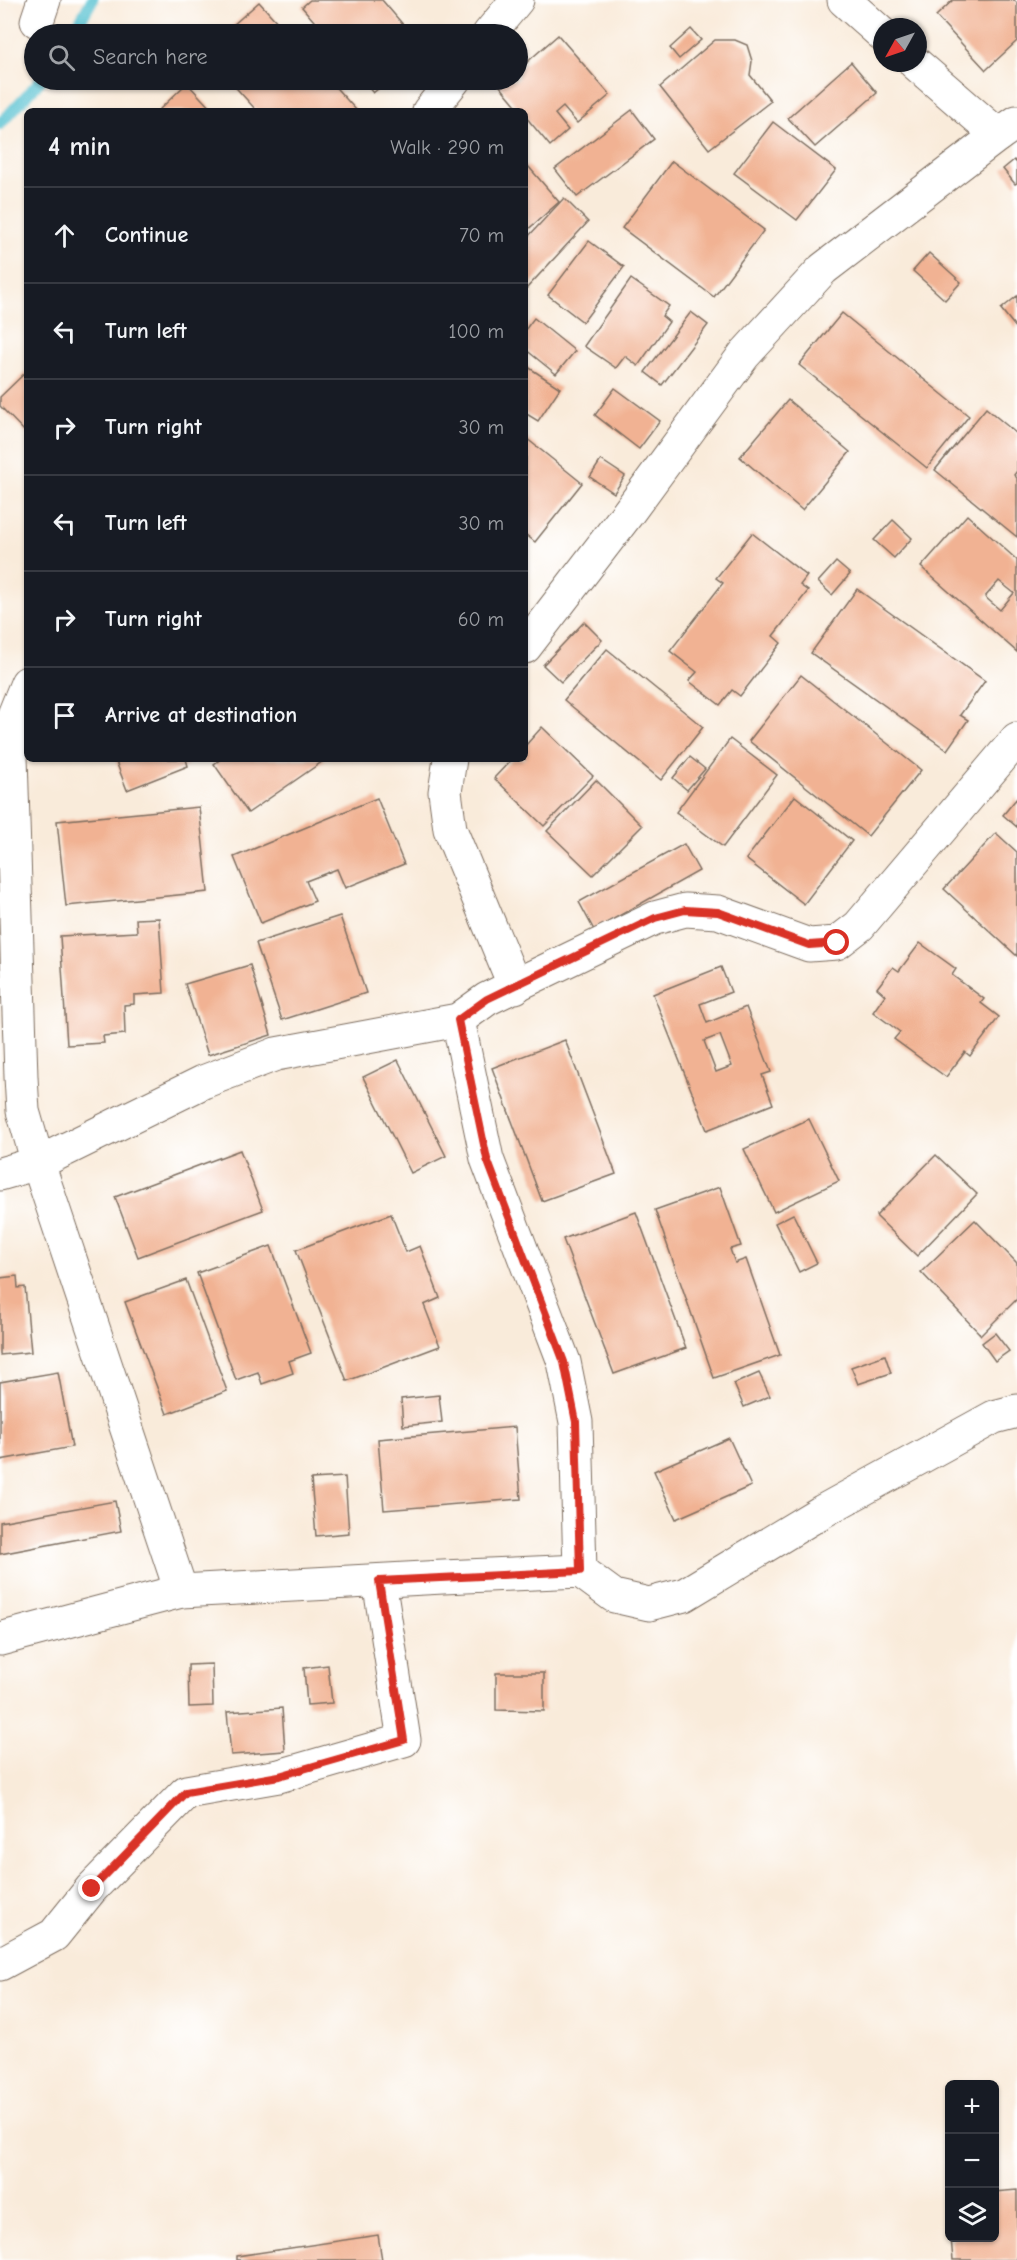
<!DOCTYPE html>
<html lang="en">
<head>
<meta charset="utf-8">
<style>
  body { margin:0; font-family:"Comic Neue",sans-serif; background:#242831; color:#f1f3f6 }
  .controls { position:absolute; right:18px; bottom:18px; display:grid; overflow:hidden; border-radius:9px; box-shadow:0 2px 4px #0004 }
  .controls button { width:54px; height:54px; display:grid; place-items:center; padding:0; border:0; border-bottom:2px solid #363941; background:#171b24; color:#f1f3f6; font:30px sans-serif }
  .compass { position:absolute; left:873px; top:18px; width:54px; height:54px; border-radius:50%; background:#171b24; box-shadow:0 2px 4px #0004; rotate:230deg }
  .stop { position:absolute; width:18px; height:18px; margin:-14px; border:4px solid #d93025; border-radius:50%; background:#fff }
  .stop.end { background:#d93025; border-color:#fff; box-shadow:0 2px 6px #0008 }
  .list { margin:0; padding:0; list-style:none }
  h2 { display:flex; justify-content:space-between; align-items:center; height:78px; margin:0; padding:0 24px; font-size:26px }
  h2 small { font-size:20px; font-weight:400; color:#9ea1a6 }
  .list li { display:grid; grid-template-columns:39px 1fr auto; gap:18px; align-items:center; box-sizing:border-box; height:96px; padding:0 24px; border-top:2px solid #363941 }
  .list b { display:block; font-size:22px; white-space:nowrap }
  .list em { font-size:20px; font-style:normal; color:#9ea1a6 }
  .icon { flex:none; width:33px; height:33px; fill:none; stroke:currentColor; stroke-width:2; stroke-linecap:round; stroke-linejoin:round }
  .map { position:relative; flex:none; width:1017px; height:2260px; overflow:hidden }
  .search { position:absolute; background:#171b24; box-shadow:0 2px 4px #0004; left:24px; top:24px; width:504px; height:66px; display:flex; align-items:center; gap:15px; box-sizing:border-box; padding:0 21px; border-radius:33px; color:#9ea1a6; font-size:22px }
  .panel { position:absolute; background:#171b24; box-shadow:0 2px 4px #0004; left:24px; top:108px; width:504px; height:654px; border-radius:9px }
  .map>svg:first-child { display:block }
</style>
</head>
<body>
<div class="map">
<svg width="1017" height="2260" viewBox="0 0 1017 2260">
  <rect width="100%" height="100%" fill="#fff"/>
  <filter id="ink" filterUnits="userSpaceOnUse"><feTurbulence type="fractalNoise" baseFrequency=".0167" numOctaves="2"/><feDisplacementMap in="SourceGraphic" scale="12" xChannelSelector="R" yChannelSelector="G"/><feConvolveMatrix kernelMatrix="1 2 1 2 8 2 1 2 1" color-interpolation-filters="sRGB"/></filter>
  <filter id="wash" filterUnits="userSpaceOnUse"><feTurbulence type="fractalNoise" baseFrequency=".008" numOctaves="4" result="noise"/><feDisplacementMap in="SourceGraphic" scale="24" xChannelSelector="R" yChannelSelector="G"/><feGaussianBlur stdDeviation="1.35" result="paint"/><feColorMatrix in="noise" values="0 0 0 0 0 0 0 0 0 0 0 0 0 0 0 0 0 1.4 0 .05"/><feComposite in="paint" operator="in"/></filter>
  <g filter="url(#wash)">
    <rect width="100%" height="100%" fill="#f9ebda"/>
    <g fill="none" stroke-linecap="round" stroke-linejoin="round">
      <!-- stream -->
      <g stroke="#56c1d0" stroke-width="12">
        <polyline points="73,34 92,0"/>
        <polyline points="0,124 41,80"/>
      </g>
    </g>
    <g id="blocks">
      <!-- building -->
      <g fill="#f1b293" fill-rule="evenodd">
        <polygon points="310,0 382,0 411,34 325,34 302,7"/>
        <polygon points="953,0 1014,0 1017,3 1017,41 986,70 936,16"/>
        <polygon points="259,2 288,34 223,34"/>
        <polygon points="691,29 701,40 679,59 670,48"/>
        <polygon points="558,35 610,95 577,123 563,107 555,114 568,130 550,146 525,116 525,111 521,111 499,85 506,80 518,80 518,70"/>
        <polygon points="715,40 735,40 747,45 752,61 750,75 771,101 709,149 660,87"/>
        <polygon points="851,62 877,93 815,147 788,118"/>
        <polygon points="229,80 329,80 357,111 257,111"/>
        <polygon points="362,80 389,80 373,93"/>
        <polygon points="187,83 213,111 158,111"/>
        <polygon points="632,110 654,139 577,197 555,169"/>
        <polygon points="773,122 836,170 797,220 734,173"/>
        <polygon points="1014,160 1017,163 1017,183 1015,184 1003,169"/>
        <polygon points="672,161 764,230 714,297 622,228"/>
        <polygon points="528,166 559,202 525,232 525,168"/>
        <polygon points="564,198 588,222 525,290 525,240"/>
        <polygon points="589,241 624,267 583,322 548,295"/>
        <polygon points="929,253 961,282 945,300 913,271"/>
        <polygon points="631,279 669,306 662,316 669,322 638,366 625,356 616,368 584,346"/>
        <polygon points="1017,296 1017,329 1001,309"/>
        <polygon points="691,312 708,325 662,385 645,372"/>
        <polygon points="842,313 969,416 927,468 799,365"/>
        <polygon points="534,318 575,351 556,374 525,349 525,330"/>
        <polygon points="525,365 560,388 538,421 525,413"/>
        <polygon points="27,371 27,434 0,406 0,397"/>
        <polygon points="615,388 660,421 639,449 595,415"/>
        <polygon points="788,400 850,452 802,510 740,457"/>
        <polygon points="986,408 1017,434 1017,471 1014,475 1017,478 1017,537 935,470"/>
        <polygon points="526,438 582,483 535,542 525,534"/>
        <polygon points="601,460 625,476 614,493 590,477"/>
        <path d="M967,515L1017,560V652L921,567ZM999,581L1014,593L1000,610L985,597Z"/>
        <polygon points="893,520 912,538 894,558 874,540"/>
        <polygon points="752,533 807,576 800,585 808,591 773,636 781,643 740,696 732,690 720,705 689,681 697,672 670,651 723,583 716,578"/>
        <polygon points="836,562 850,574 832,595 818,582"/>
        <polygon points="857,589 985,681 960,715 968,720 947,750 811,653"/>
        <polygon points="584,622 602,640 561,682 543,665"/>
        <polygon points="607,649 703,727 661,780 564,700"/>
        <polygon points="801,675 921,770 868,836 749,741"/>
        <polygon points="542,727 593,776 544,826 494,778 512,759 525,759 525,746"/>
        <polygon points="730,739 777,775 723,847 676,812"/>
        <polygon points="690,757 705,769 687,790 673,778"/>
        <polygon points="115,759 186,759 188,766 127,790"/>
        <polygon points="221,759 326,759 248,813 214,764"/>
        <polygon points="596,780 642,826 593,875 547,831"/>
        <polygon points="795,796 852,841 804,904 746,859"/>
        <polygon points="377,798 404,864 345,888 337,869 306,881 315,901 261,923 234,857"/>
        <polygon points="1017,798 1017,827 1003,815"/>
        <polygon points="199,807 208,892 66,906 57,821"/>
        <polygon points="996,833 1017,852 1017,956 944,889"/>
        <polygon points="684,844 699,871 594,930 579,902"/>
        <polygon points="340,916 366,993 282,1020 256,943"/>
        <polygon points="159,918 164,993 134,995 134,1004 124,1005 125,1034 103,1036 104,1043 67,1045 60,936 137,932 136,919"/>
        <polygon points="920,943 956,969 952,975 984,999 981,1003 999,1017 970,1056 965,1052 946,1077 894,1039 900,1032 873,1012 885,995 877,988 893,967 899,971"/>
        <polygon points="250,965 271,1035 208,1055 185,984"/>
        <path d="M721,967L731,992L700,1004L707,1023L746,1007L771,1072L762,1075L773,1104L707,1130L653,994ZM720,1035L732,1066L716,1072L704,1041Z"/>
        <polygon points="565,1040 616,1174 542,1201 492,1068"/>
        <polygon points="398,1060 446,1156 411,1173 363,1077"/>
        <polygon points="809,1119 839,1181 774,1212 744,1149"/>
        <polygon points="240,1150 263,1210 138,1257 115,1197"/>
        <polygon points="936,1155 977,1194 917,1256 876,1216"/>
        <polygon points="720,1187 741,1246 730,1249 735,1263 746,1259 780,1355 714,1378 655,1210"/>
        <polygon points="636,1212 686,1348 614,1374 563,1239"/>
        <polygon points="391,1214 406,1252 420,1246 440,1298 424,1305 440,1346 347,1381 296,1250"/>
        <polygon points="793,1214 817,1263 799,1272 775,1223"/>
        <polygon points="975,1220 1017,1263 1017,1299 981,1335 921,1272"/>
        <polygon points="271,1246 311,1353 289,1361 293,1373 262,1384 258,1372 236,1380 197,1273"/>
        <polygon points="17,1276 18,1288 25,1287 31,1352 0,1355 0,1278"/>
        <polygon points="186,1280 227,1391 167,1414 125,1302"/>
        <polygon points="995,1333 1009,1351 995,1361 982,1343"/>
        <polygon points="885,1355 891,1373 858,1384 851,1367"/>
        <polygon points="58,1372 72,1447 0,1460 0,1382"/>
        <polygon points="759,1373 770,1396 744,1407 734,1384"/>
        <polygon points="439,1395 442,1422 403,1426 401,1399"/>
        <polygon points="515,1427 521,1499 384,1510 378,1439"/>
        <polygon points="729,1438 751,1486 676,1519 654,1471"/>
        <polygon points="345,1477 349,1533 316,1536 311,1479"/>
        <polygon points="115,1501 121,1531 0,1554 0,1522"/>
        <polygon points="212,1664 213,1706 189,1707 188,1665"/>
        <polygon points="328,1665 332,1703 307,1705 304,1668"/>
        <polygon points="496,1673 544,1673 544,1711 496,1710"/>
        <polygon points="282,1708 285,1751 231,1755 227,1712"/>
        <polygon points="1017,2190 1017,2260 953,2260 951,2238 994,2238 994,2192"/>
        <polygon points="378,2235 382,2260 237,2260 237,2256"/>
      </g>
    </g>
  </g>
  <g filter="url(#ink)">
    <use href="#blocks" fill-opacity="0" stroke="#7e6e60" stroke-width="1.5"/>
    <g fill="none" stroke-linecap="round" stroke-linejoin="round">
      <!-- minor casing -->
      <g stroke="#7e6e60" stroke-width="35">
        <g id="minor">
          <polyline points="844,0 882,34"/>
          <polyline points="37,21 44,0"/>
          <polyline points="489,34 517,0"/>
          <polyline points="915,63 998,135"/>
          <polyline points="429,111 454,80"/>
          <polyline points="525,647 628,513 744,355 823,269 998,135 1017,122"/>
          <polyline points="27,683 10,725 21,1077 23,1111 38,1163 181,1591"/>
          <polyline points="450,759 445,792 450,829 515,987"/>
          <polyline points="458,1020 487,1159 564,1362 576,1422 580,1571"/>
          <polyline points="0,1174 38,1163 203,1082 276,1054 458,1020 487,999 655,918 685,910 718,912 809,945 837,943 859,926 1017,739"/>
          <polyline points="0,1639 181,1591 443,1577 580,1571 614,1596 649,1604 684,1595 823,1511 994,1417 1017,1411"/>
          <polyline points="0,1964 54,1935 91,1889 186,1792 279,1776 404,1740 379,1581"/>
        </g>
      </g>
      <!-- minor -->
      <use href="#minor" stroke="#fff" stroke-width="33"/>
    </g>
  </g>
  <g fill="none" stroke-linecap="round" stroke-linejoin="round" filter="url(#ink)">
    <!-- route -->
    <polyline stroke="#d93025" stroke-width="8" points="92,1889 186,1792 279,1776 404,1740 379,1581 580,1571 576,1422 564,1362 487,1159 458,1020 487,999 655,918 685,910 718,912 809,945 837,943"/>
  </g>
</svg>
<div class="controls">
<button>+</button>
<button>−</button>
<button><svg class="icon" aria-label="layers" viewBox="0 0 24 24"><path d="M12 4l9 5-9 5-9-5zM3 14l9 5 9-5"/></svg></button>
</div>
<svg class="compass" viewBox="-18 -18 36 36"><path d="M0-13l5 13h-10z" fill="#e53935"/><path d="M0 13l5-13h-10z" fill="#9ea1a6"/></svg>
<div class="stop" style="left:837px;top:943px"></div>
<div class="stop end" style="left:92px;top:1889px"></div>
<div class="search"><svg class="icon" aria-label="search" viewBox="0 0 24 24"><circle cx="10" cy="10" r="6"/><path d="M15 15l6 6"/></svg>Search here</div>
<section class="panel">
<h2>4 min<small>Walk · 290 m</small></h2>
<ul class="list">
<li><svg class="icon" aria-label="ahead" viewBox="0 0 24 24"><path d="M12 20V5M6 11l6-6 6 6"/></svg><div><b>Continue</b></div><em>70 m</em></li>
<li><svg class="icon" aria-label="left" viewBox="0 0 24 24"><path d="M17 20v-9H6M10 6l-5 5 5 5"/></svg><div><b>Turn left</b></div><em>100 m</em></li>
<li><svg class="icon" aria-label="right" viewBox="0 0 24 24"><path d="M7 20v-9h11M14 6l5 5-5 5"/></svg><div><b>Turn right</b></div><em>30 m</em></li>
<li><svg class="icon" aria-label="left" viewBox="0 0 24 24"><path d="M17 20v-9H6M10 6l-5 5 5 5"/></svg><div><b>Turn left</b></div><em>30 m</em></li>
<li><svg class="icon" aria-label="right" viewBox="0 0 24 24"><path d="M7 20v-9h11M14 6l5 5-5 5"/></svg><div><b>Turn right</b></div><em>60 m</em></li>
<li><svg class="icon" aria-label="arrive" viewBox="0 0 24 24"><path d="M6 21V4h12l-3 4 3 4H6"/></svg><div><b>Arrive at destination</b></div></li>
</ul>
</section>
</div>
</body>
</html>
